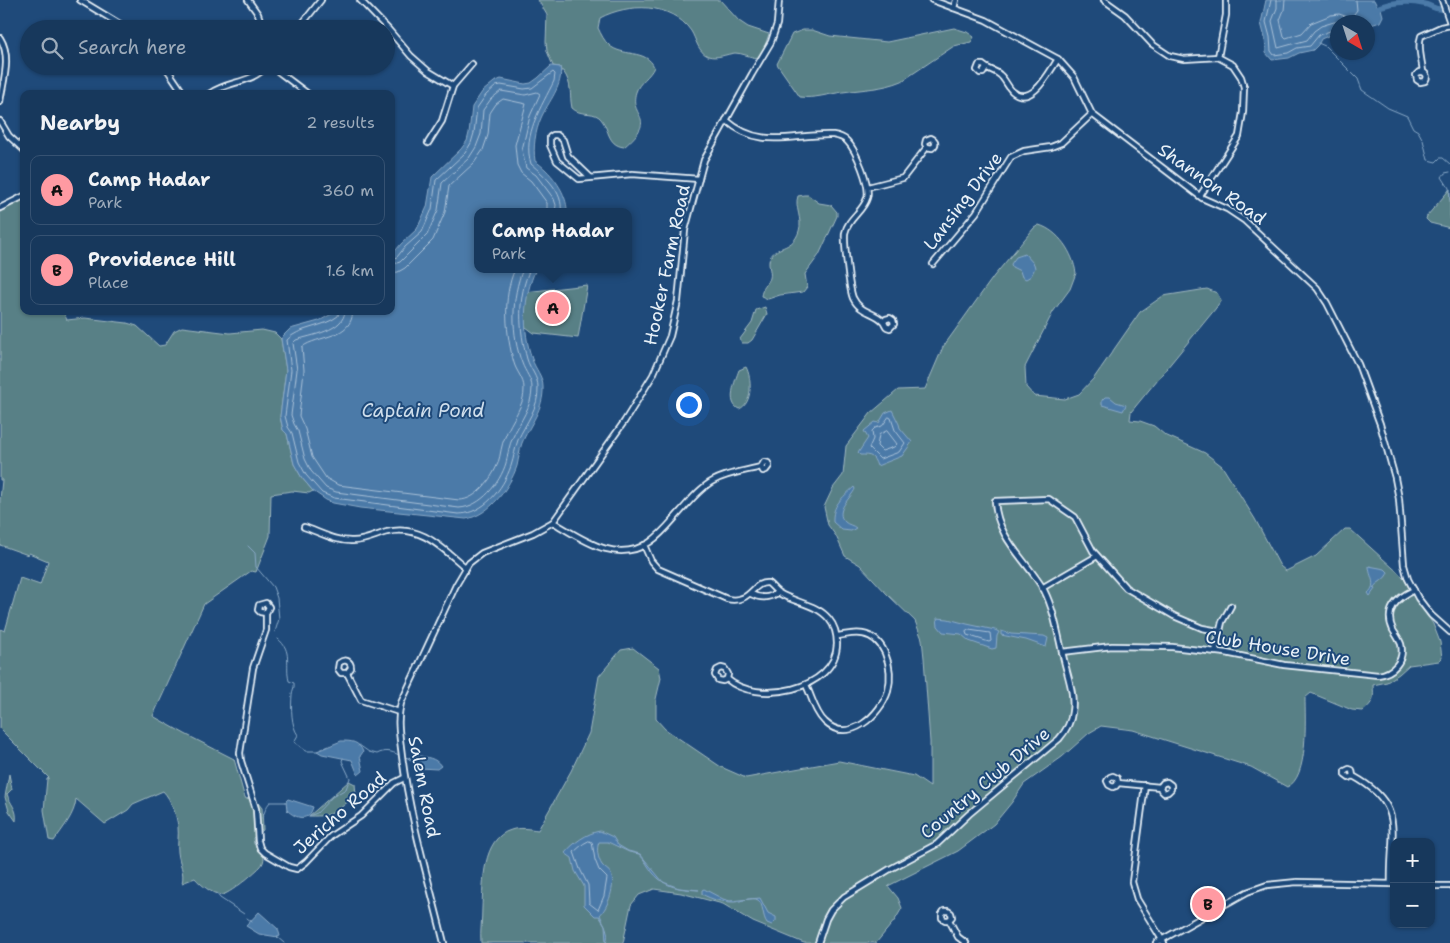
<!DOCTYPE html>
<html lang="en">
<head>
<meta charset="utf-8">
<style>
  body { margin:0; font-family:"Shantell Sans",sans-serif; background:#244365; color:#f1f3f6 }
  .controls { position:absolute; right:15px; bottom:15px; display:grid; overflow:hidden; border-radius:10px; box-shadow:0 1px 4px #0004 }
  .controls button { width:45px; height:45px; display:grid; place-items:center; padding:0; border:0; border-bottom:1px solid #365272; background:#17385c; color:#f1f3f6; font:25px sans-serif }
  .compass { position:absolute; left:1330px; top:15px; width:45px; height:45px; border-radius:50%; background:#17385c; box-shadow:0 1px 4px #0004; rotate:141deg }
  .you { position:absolute; left:688px; top:404px; width:18px; height:18px; margin:-12px; border:4px solid #fff; border-radius:50%; background:#1a73e8; box-shadow:0 0 0 8px #1a73e833 }
  .badge { display:grid; place-items:center; width:32px; height:32px; border-radius:50%; background:#ff9aa2; color:#111; font-size:16px; font-weight:700 }
  .pin { position:absolute; translate:-50% -50%; border:2px solid #fff; box-shadow:0 1px 5px #0006 }
  .popup { position:absolute; left:474px; top:208px; width:158px; height:65px; box-sizing:border-box; display:grid; place-content:center; border-radius:10px; background:#17385c; filter:drop-shadow(0 1px 4px #0005); font-size:16px; white-space:nowrap; color:#9eacbb }
  .popup b { font-size:19px; color:#f1f3f6 }
  .popup::after { content:''; position:absolute; left:50%; top:100%; margin-left:-10px; border:10px solid transparent; border-top-color:#17385c }
  .list { margin:0; padding:0; list-style:none }
  h2 { display:flex; justify-content:space-between; align-items:center; height:65px; margin:0; padding:0 20px; font-size:21px }
  h2 small { font-size:16px; font-weight:400; color:#9eacbb }
  .list li { display:grid; grid-template-columns:32px 1fr auto; gap:15px; align-items:center; box-sizing:border-box; height:70px; margin:0 10px 10px; padding:0 10px; border:1px solid #365272; border-radius:10px }
  .list b { display:block; font-size:19px; white-space:nowrap }
  .list p { margin:0; font-size:16px; white-space:nowrap; color:#9eacbb }
  .list em { font-size:16px; font-style:normal; color:#9eacbb }
  .icon { flex:none; width:28px; height:28px; fill:none; stroke:currentColor; stroke-width:2; stroke-linecap:round; stroke-linejoin:round }
  .map { position:relative; flex:none; width:1450px; height:943px; overflow:hidden }
  .search { position:absolute; background:#17385c; box-shadow:0 1px 4px #0004; left:20px; top:20px; width:375px; height:55px; display:flex; align-items:center; gap:12px; box-sizing:border-box; padding:0 18px; border-radius:28px; color:#9eacbb; font-size:19px }
  .panel { position:absolute; background:#17385c; box-shadow:0 1px 4px #0004; left:20px; top:90px; width:375px; height:225px; border-radius:10px }
  .map>svg:first-child { display:block }
</style>
</head>
<body>
<div class="map">
<svg width="1450" height="943" viewBox="0 0 1450 943">
  <rect width="100%" height="100%" fill="#1f4a7a"/>
  <filter id="ink" filterUnits="userSpaceOnUse"><feTurbulence type="fractalNoise" baseFrequency=".02" numOctaves="2"/><feDisplacementMap in="SourceGraphic" scale="10" xChannelSelector="R" yChannelSelector="G"/><feConvolveMatrix kernelMatrix="1 2 1 2 8 2 1 2 1" color-interpolation-filters="sRGB"/></filter>
  <g filter="url(#ink)">
    <!-- green -->
    <g fill="#588086" stroke="#a0b8bf">
      <path d="M538,0H720L739,21L748,27L769,34L763,51L757,58C750,57 742,53 735,53C726,54 717,59 708,56C698,52 696,39 691,31C671,2 628,3 600,18L598,28C601,34 604,41 609,45C621,57 647,49 654,67C650,77 639,82 636,92C628,118 660,116 624,147C606,145 610,127 599,117C591,111 580,116 572,108C569,94 573,85 563,71H561L560,67L553,66L547,51L546,42L547,15Z"/>
      <path d="M954,28L967,32L974,37L971,42L954,46L902,81C883,89 863,89 843,92C828,94 814,99 800,97L777,64L792,34L803,30H812L830,36L887,42Z"/>
      <polygon points="1450,189 1450,228 1430,223 1426,219 1427,216"/>
      <path d="M804,195H808L819,203L831,205L837,212V216L819,255L805,274L807,287L803,292L780,295L768,299L761,296C762,288 767,285 770,278C772,271 766,263 771,256C778,245 793,250 799,231C803,219 794,207 798,196Z"/>
      <path d="M24,200V311H63L67,320L85,318L127,323L137,326L159,346L165,345L174,331L182,327L230,333L262,330L275,333L281,339L286,370L280,417L283,430L287,434L294,464L302,478L313,491L309,493L292,491L271,494L270,536L256,572L251,571L204,604L153,716L185,734L234,759L244,795L246,799L253,797L262,808L263,830L253,838L254,844L264,856C264,861 263,864 260,867C254,873 229,895 221,895C212,894 200,884 195,878L182,883C185,872 179,863 178,852C177,844 179,835 178,827C177,816 171,799 163,791L133,804L128,810L105,824L76,799C75,814 63,828 54,841L49,840L44,810L47,779L49,778L0,729V629L5,631L20,578L40,585L48,561L29,553L28,555L0,545V500L2,480H0V212Z"/>
      <path d="M1039,225C1059,231 1073,253 1076,273L1070,289L1053,312L1025,367L1026,387L1034,396L1065,399L1079,394L1094,378L1140,312L1163,296L1207,289L1217,293L1221,300L1216,308L1131,412L1130,420L1140,421L1154,426L1165,435L1205,453L1222,466L1255,519L1280,566L1286,571L1316,556L1345,529H1350L1403,577L1414,596L1433,624L1440,642L1442,658L1439,661L1409,665L1399,674L1387,682L1373,685C1374,699 1374,702 1363,711L1352,710L1311,693L1305,698C1305,718 1309,778 1287,787L1251,767L1133,730L1101,726L1089,733L1062,757L1024,784L1012,802L994,824L958,851L888,886L898,898L902,908L895,920L876,943H804L753,922L723,904L681,893L654,889L639,895L631,905L623,943H481C480,932 482,920 482,908C483,884 482,838 511,830C519,827 530,829 538,830L571,771L589,733L599,676L621,650L633,648L659,668L661,678L656,699V719L665,729L721,767L746,778L839,761L914,776L930,787V742L924,658L922,639L915,621L887,594L860,565L845,556L836,536L828,525L824,507L833,488L843,475L846,446L871,413L898,390L925,389L943,347L994,276L1034,228Z"/>
      <polygon points="587,285 578,338 534,333 522,324 525,292"/>
      <polygon points="765,307 767,314 752,340 748,343 742,343 740,339 752,323 756,310"/>
      <path d="M746,367C752,378 753,404 739,409C726,403 735,381 739,370Z"/>
      <path d="M9,774L12,789L7,794C10,804 18,809 16,821L9,811L5,797Z"/>
      <path d="M349,781L355,784L356,795C337,810 335,817 309,816Z"/>
    </g>
    <!-- water -->
    <g fill="#4b7aa8" stroke="#8aaac8">
      <polygon points="1266,0 1374,0 1377,6 1380,5 1383,16 1380,22 1368,26 1368,22 1338,22 1337,32 1321,39 1318,45 1313,50 1299,53 1289,58 1272,60 1266,53 1265,38 1261,23"/>
      <path d="M551,66L560,67C564,85 548,102 541,118C535,132 533,147 535,161C550,171 565,190 567,208L565,212H478V269H536C523,297 522,330 532,359C535,369 543,376 543,387C544,409 530,424 522,443C519,451 519,458 517,466C510,487 490,515 466,519L360,508L333,503L326,500L313,491L302,478L294,464L287,434L283,430L280,416L286,370L281,339L283,336L290,329L319,321L337,311H391V256L401,244L417,229L427,207L432,177L461,149L467,141L469,133L472,107L482,92L494,82L501,79L525,84L531,83L538,78Z"/>
      <polygon points="1025,254 1034,264 1035,268 1031,276 1026,279 1022,277 1020,271 1012,267 1011,264 1016,257"/>
      <polygon points="1105,397 1110,397 1116,402 1126,405 1123,411 1102,405 1102,400"/>
      <path d="M892,410L899,424L900,428L912,442L902,456L877,466C873,455 871,455 860,455L858,453L868,438L864,431L875,422L879,423L885,413Z"/>
      <path d="M854,487L855,489C852,497 833,511 845,522C848,525 853,525 856,528L851,531L842,530L833,522C832,505 842,498 854,487Z"/>
      <path d="M1369,566L1385,569L1388,572C1386,580 1377,582 1373,588L1375,589L1370,596L1368,593C1378,584 1369,577 1369,566Z"/>
      <polygon points="937,618 948,619 967,624 995,630 999,632 997,636 996,648 992,649 969,641 961,634 943,632 938,626"/>
      <polygon points="1001,631 1011,634 1044,636 1048,638 1046,647 1026,640 1001,635"/>
      <path d="M341,741C351,741 359,741 363,752L360,756L363,771L358,775L352,760L322,754L317,751Z"/>
      <path d="M417,755C427,758 435,757 441,766L437,769L420,768L408,758Z"/>
      <path d="M288,799L313,807C309,822 296,819 287,810L286,801Z"/>
      <path d="M600,831L613,837L618,845L628,851L640,854L663,882L679,888L699,890C680,889 666,888 653,873C648,867 645,860 639,854L629,852L608,842H599C596,849 598,859 602,865C605,869 609,870 611,874C616,885 608,907 600,915C605,926 610,932 606,943L605,925L599,916H595L584,905V886L575,871L572,858L565,853C573,843 587,833 600,831Z"/>
      <path d="M704,889L723,899L730,901L760,898L768,913L776,917V921L772,925L767,923C762,916 764,905 758,900C752,896 740,902 734,902C723,902 712,900 702,894V890Z"/>
      <polygon points="259,912 278,929 280,936 278,937 259,934 246,926"/>
    </g>
    <g fill="none" stroke-linecap="round" stroke-linejoin="round">
      <!-- shore -->
      <g stroke="#a9c1d8" stroke-width="1">
        <polyline points="1271,0 1266,22 1270,37 1271,51 1274,55 1288,53 1297,48 1310,46 1319,35 1338,28"/>
        <polyline points="1277,0 1277,8 1272,21 1278,48 1307,40 1314,31 1321,26 1334,22 1341,22"/>
        <polyline points="1285,0 1284,10 1280,20 1284,36 1286,38 1302,33 1311,23 1331,15 1339,14 1351,18 1357,10 1356,0"/>
        <path d="M391,259L397,257L405,247L422,232L432,209L436,180L465,153L471,143L474,133L477,108L486,95L496,86L501,85L524,89L532,88L553,72L555,74L554,81C542,106 522,135 531,164C545,176 564,192 561,212"/>
        <polyline points="391,265 400,262 427,235 438,210 442,183 469,158 476,147 481,134 483,110 491,99 501,91 525,95 537,92 540,94 530,116 522,150 526,168 536,175 554,199 556,205 555,212"/>
        <polyline points="391,273 398,272 405,268 433,240 445,212 449,186 474,163 483,150 488,135 490,113 496,104 503,99 526,104 515,145 517,165 521,173 531,181 547,203 547,212"/>
        <path d="M339,311L338,316C323,328 298,327 287,340L291,370L285,416L288,427L292,433L299,462L306,475L322,493L334,498L458,514C484,514 503,489 511,466C514,457 515,448 518,440C526,422 539,408 538,387C538,377 530,369 527,359C519,330 517,297 530,269"/>
        <path d="M345,311C344,331 311,335 296,340L293,343L297,370L291,415L294,424L298,431L305,459L311,471L326,488L336,492L459,508C481,507 500,483 506,463C508,454 509,445 513,437C520,421 532,407 532,388C532,379 525,372 522,363C511,335 511,297 523,269"/>
        <path d="M353,311C352,339 318,335 302,347L304,370L299,416L305,429L312,457L326,478L338,485L459,500C477,500 492,478 498,463C501,454 501,445 505,437C511,420 525,406 524,388C524,379 516,371 514,363C506,335 502,297 515,269"/>
        <polygon points="889,417 891,418 895,430 905,443 899,452 880,459 869,448 873,439 872,431 875,428 882,426"/>
        <polygon points="887,431 897,444 894,447 882,451 877,446 879,435"/>
        <polygon points="969,630 990,633 991,641 989,642 967,635 966,632"/>
        <polygon points="589,841 592,842 595,860 599,870 607,878 604,896 598,910 589,903 588,885 580,869 574,852 583,844"/>
      </g>
      <!-- stream -->
      <g stroke="#8aaac8" stroke-width="1">
        <polyline points="1318,43 1325,46 1358,79 1362,90 1388,108 1407,116 1413,128 1418,131 1423,140 1428,160 1436,162 1440,158 1443,158 1450,164"/>
        <polyline points="1450,172 1445,173 1442,177 1449,188 1450,200"/>
        <polyline points="248,546 255,553 256,567 273,587 277,598 279,619 275,632"/>
        <path d="M278,639C293,651 285,664 289,681L294,683C295,688 292,690 292,695C291,707 291,726 298,735L294,742L306,751H317"/>
        <path d="M358,746L359,745L369,752L377,754C385,750 391,751 399,755"/>
        <polyline points="405,757 408,758"/>
        <polyline points="309,816 317,813 332,797 346,789 350,778 342,761 343,758"/>
        <path d="M262,818C265,812 266,806 270,802H286"/>
        <polyline points="216,893 220,898 244,914"/>
        <polyline points="247,918 252,922"/>
        <polyline points="277,937 284,943"/>
      </g>
      <!-- river -->
      <path stroke="#4b7aa8" stroke-width="5.5" d="M1374,9C1390,2 1407,0 1424,4C1431,5 1435,10 1442,9"/>
      <!-- minor casing -->
      <g stroke="#e8f1f8" stroke-width="8">
        <g id="minor">
          <polyline points="80,0 128,29"/>
          <polyline points="248,0 258,14 263,29"/>
          <polyline points="360,0 388,29 411,56 428,71 453,86"/>
          <polyline points="932,0 986,20 1058,59 1074,77 1092,114 1202,198 1227,209 1245,221 1317,288 1327,303 1358,364 1380,424 1395,478 1399,499 1404,565 1408,579 1418,598 1431,615 1450,632"/>
          <polyline points="1104,0 1125,15 1152,44 1170,56 1184,59 1218,57 1233,65 1241,77 1244,87 1243,112 1239,136 1200,196"/>
          <polyline points="1442,0 1450,23"/>
          <polyline points="954,8 956,0"/>
          <polyline points="298,29 321,0"/>
          <path d="M0,38C12,57 3,81 0,102"/>
          <polyline points="1218,57 1226,15 1226,0"/>
          <polyline points="165,66 184,94"/>
          <polyline points="271,66 308,94"/>
          <path d="M986,68L983,73H980L977,70L979,65H983C988,70 995,70 1000,75C1005,79 1007,86 1012,91C1032,108 1049,72 1058,59"/>
          <path d="M1423,72H1419L1416,75L1417,80L1420,82L1425,81C1428,77 1427,74 1423,72C1422,60 1417,47 1421,36L1441,27L1450,25"/>
          <path d="M209,94C229,80 249,85 267,66"/>
          <path d="M726,120C761,151 794,133 833,135C839,136 843,137 847,141C856,150 871,186 867,198C863,212 848,218 845,233C844,243 849,288 853,298C860,313 875,312 883,321C885,323 885,326 887,327L890,328L894,324L893,320L890,318L886,319L884,322"/>
          <polyline points="0,121 9,136 24,150"/>
          <polyline points="428,143 442,121 453,86 472,64"/>
          <polyline points="590,177 568,156 563,140 557,135 553,135 550,137 550,145 557,161 579,179 632,174 699,179"/>
          <path d="M868,187L903,178L927,147L932,148C937,145 936,140 931,138L926,140L925,144L927,147"/>
          <polyline points="0,208 24,196"/>
          <polyline points="933,264 976,213 1011,157 1024,151 1051,147 1061,143 1092,114"/>
          <path d="M553,522C582,539 616,565 650,542C662,534 671,522 680,512C690,501 700,488 713,481C727,473 745,471 761,467L763,471L766,470L769,466L768,463L764,462L761,467"/>
          <path d="M304,527C319,532 337,542 353,541C365,541 376,535 387,532C420,524 441,547 465,567"/>
          <path d="M644,545L651,561L658,569L727,599C752,604 752,581 768,583C772,586 775,591 779,593C795,603 817,604 829,619C835,626 837,635 837,644C836,691 756,705 727,679L728,674L725,669L721,668L717,670L715,675L718,680L723,681L727,679"/>
          <polyline points="1042,588 1097,556"/>
          <path d="M751,594C761,599 768,598 778,593"/>
          <polyline points="266,613 260,612 258,610 259,605 266,603 269,607 266,613 266,630 253,668 240,753 241,761 256,809 258,841 260,848 265,853 289,867 297,869 306,862 331,836 361,816 394,783 404,778"/>
          <path d="M1062,652L1112,646L1172,647L1226,653L1284,665L1378,675C1393,673 1405,661 1401,644C1399,639 1396,635 1393,630C1384,611 1396,598 1414,590"/>
          <polyline points="1215,652 1222,622 1231,606"/>
          <path d="M347,673H341L338,669L339,663C345,658 351,661 351,668L347,673L361,700L399,712"/>
          <path d="M806,685C812,697 815,713 825,722C849,745 881,714 888,691C891,679 890,665 885,653C881,644 874,636 863,634C855,632 845,635 837,636"/>
          <path d="M1353,776L1349,778L1345,775V771L1349,769L1352,770L1353,776C1408,806 1389,833 1391,884"/>
          <polyline points="1118,783 1116,786 1113,787 1109,785 1107,781 1110,777 1113,776 1117,778 1118,783 1160,787 1161,790 1164,793 1168,792 1171,789 1171,785 1167,782 1163,783 1160,787"/>
          <polyline points="1145,785 1132,882 1137,899 1164,943"/>
          <polyline points="1431,886 1450,886"/>
          <polyline points="949,920 945,920 942,918 942,914 944,911 948,911 951,913 952,917 949,920 958,937 966,943"/>
          <path d="M444,943C429,881 410,819 402,756C400,738 396,720 401,703L456,585L469,563L482,553L533,533L553,522L624,422L653,375L670,336L678,301L685,230L704,160L752,74L771,42L777,24L779,0"/>
          <path d="M818,943L826,919L831,910L844,897L890,869L937,844L969,814L1059,739C1066,731 1071,723 1072,712C1075,695 1068,677 1064,660C1058,636 1055,612 1044,590C1026,559 997,539 995,501L1049,499L1075,517L1093,551L1126,588L1174,616L1202,628L1219,631"/>
          <polyline points="1156,943 1247,892 1267,885 1297,882 1394,884"/>
        </g>
      </g>
      <!-- minor -->
      <use href="#minor" stroke="#1f4a7a" stroke-width="4.5"/>
    </g>
  </g>
  <g text-anchor="middle" stroke-width="4" stroke-linejoin="round" paint-order="stroke">
    <!-- street labels -->
    <g font-size="18" fill="#e8f1f8" stroke="#1f4a7a">
      <text transform="translate(1212 184) rotate(35)" y="6">Shannon Road</text>
      <text transform="translate(963 201) rotate(-53)" y="6">Lansing Drive</text>
      <text transform="translate(667 265) rotate(-78)" y="6">Hooker Farm Road</text>
      <text transform="translate(1278 648) rotate(9)" y="6">Club House Drive</text>
      <text transform="translate(985 783) rotate(-40)" y="6">Country Club Drive</text>
      <text transform="translate(424 787) rotate(79)" y="6">Salem Road</text>
      <text transform="translate(340 813) rotate(-41)" y="6">Jericho Road</text>
    </g>
    <!-- water labels -->
    <g font-size="19" font-style="italic" fill="#d0dfec" stroke="#1f4a7a">
      <text x="423" y="417">Captain Pond</text>
    </g>
  </g>
</svg>
<div class="controls">
<button>+</button>
<button>−</button>
</div>
<svg class="compass" viewBox="-18 -18 36 36"><path d="M0-13l5 13h-10z" fill="#e53935"/><path d="M0 13l5-13h-10z" fill="#9eacbb"/></svg>
<div class="you"></div>
<div class="pin badge" style="left:553px;top:308px">A</div>
<div class="popup"><b>Camp Hadar</b>Park</div>
<div class="pin badge" style="left:1208px;top:904px">B</div>
<div class="search"><svg class="icon" aria-label="search" viewBox="0 0 24 24"><circle cx="10" cy="10" r="6"/><path d="M15 15l6 6"/></svg>Search here</div>
<section class="panel">
<h2>Nearby<small>2 results</small></h2>
<ul class="list">
<li><span class="badge">A</span><div><b>Camp Hadar</b><p>Park</p></div><em>360 m</em></li>
<li><span class="badge">B</span><div><b>Providence Hill</b><p>Place</p></div><em>1.6 km</em></li>
</ul>
</section>
</div>
</body>
</html>
